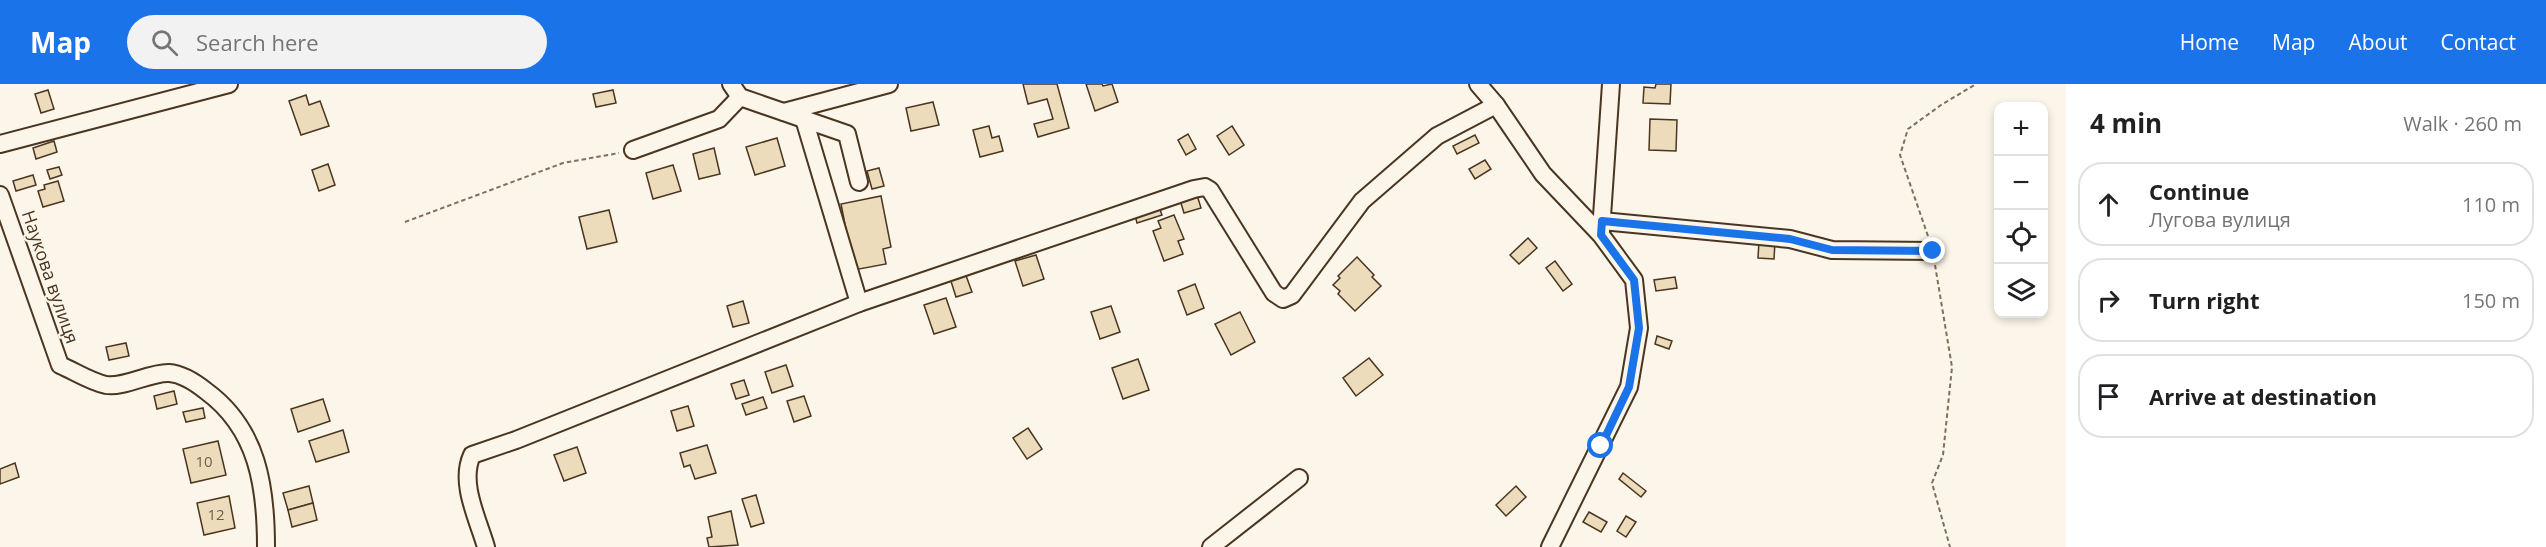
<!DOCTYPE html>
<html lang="en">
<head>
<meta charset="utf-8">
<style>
  body { margin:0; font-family:"Open Sans",sans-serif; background:#f2f2f2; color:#202124 }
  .controls { position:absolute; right:18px; top:18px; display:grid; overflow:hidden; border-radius:12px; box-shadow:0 3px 9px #0003 }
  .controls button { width:54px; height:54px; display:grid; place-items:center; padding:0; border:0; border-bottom:2px solid #e0e0e0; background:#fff; color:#202124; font:30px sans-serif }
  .stop { position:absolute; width:18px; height:18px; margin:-14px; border:4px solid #1a73e8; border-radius:50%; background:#fff }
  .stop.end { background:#1a73e8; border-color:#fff; box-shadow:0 2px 6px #0008 }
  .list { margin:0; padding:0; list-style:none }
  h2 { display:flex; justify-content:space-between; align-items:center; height:78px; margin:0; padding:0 24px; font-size:26px }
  h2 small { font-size:20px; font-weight:400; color:#757577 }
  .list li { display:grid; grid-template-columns:39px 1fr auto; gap:18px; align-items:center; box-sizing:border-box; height:84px; margin:0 12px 12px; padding:0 12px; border:2px solid #e0e0e0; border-radius:24px }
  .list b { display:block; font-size:22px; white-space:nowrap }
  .list p { margin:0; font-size:20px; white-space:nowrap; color:#757577 }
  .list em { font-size:20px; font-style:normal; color:#757577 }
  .icon { flex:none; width:33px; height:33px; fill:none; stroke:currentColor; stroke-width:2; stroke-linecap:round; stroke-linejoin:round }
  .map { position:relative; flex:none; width:2066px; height:463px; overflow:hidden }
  header { display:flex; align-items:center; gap:36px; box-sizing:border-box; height:84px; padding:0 30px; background:#1a73e8; color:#fff }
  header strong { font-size:28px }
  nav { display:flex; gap:33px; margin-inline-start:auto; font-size:21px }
  .search { width:420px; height:54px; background:#f2f2f2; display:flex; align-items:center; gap:15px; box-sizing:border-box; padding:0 21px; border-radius:33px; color:#757577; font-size:22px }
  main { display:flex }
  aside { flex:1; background:#fff }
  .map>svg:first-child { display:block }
</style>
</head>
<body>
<header>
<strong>Map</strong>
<div class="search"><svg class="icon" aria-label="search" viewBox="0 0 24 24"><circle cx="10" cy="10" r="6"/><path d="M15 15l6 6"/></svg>Search here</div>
<nav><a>Home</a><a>Map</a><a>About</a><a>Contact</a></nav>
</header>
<main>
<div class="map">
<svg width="2066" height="463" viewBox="0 0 2066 463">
  <rect width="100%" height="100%" fill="#fbf6e9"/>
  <!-- building -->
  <g fill="#ecdcbc" stroke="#4a3520" stroke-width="1.5">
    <polygon points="1023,0 1057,0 1069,44 1038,53 1034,40 1053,35 1047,15 1028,20"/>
    <polygon points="1086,0 1102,0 1103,2 1112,0 1118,18 1095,27"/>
    <polygon points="1656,0 1671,0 1670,20 1643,19 1644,3 1655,4"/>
    <polygon points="48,6 54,25 41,29 35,10"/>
    <polygon points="613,6 616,19 596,23 593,10"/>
    <polygon points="306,11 309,21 320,17 329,42 301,51 289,17"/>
    <polygon points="933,18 939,41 911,47 906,24"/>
    <polygon points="1650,35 1677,36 1676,67 1649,66"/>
    <polygon points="989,42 992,54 999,52 1003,67 980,73 973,46"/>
    <polygon points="1232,42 1244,61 1229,71 1217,52"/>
    <polygon points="1188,50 1196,65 1186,71 1178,56"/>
    <polygon points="1475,51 1479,59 1457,70 1453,62"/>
    <polygon points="777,54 785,82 755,91 746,63"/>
    <polygon points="54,57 57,68 36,75 33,64"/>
    <polygon points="714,64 720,90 699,95 693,70"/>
    <polygon points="1485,76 1491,85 1475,95 1469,85"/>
    <polygon points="328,80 335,101 319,107 312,86"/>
    <polygon points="673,81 681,107 653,115 646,89"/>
    <polygon points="59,83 62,91 50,95 47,86"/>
    <polygon points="879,84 884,102 872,105 867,87"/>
    <polygon points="33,91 36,101 16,107 13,97"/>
    <polygon points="58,97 64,117 43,123 38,107 45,105 44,101"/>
    <polygon points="1197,111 1201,124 1184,129 1180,116"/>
    <polygon points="881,112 891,163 883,165 886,180 854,186 841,120"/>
    <polygon points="1159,123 1162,131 1137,139 1135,131"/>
    <polygon points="609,126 617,158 587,165 579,133"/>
    <polygon points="1174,131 1184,155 1178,157 1183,170 1164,177 1153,147 1161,144 1158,137"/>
    <polygon points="1528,154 1537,164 1519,180 1510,171"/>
    <polygon points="1759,157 1775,158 1774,175 1758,174"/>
    <polygon points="1036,171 1044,195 1023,202 1015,177"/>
    <polygon points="1357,173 1374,191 1372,193 1381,202 1355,227 1338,210 1340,207 1333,201 1340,194 1338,192"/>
    <polygon points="1555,177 1572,200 1563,207 1546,184"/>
    <polygon points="964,186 972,208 956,213 949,191"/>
    <polygon points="1675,193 1677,204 1656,207 1654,196"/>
    <polygon points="1195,200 1204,224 1187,231 1178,207"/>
    <polygon points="946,214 956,243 934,250 924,221"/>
    <polygon points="743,217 749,239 733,243 727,222"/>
    <polygon points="1111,222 1120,248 1100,255 1091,228"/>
    <polygon points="1240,228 1255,258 1231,271 1215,240"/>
    <polygon points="1657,252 1672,257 1669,265 1655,260"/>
    <polygon points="126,259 129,272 109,276 106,263"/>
    <polygon points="1369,274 1383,291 1356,312 1343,294"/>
    <polygon points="1138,275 1149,306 1123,315 1112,284"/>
    <polygon points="786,281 793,302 772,309 765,288"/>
    <polygon points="744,296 749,311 736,315 731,300"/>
    <polygon points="174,307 177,320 157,325 154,312"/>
    <polygon points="804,312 811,332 794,338 787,317"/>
    <polygon points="763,313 767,324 746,331 742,320"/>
    <polygon points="323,315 330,337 298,348 291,325"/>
    <polygon points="688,322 694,342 677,347 671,327"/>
    <polygon points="203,324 205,334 186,338 183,328"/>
    <polygon points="1028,344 1042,365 1027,375 1013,354"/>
    <polygon points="343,346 349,368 316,378 309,357"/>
    <polygon points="218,357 226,391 191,399 183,365"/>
    <polygon points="707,361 716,389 695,395 690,381 684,383 680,369"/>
    <polygon points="577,363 586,389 564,397 554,371"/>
    <polygon points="15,379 19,393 0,400 0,385"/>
    <polygon points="1623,389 1646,407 1641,413 1619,395"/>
    <polygon points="309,402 313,419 288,426 283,409"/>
    <polygon points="1516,402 1526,413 1506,432 1496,421"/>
    <polygon points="756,411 764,439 751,443 742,415"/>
    <polygon points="229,412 235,444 204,451 197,419"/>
    <polygon points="313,419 317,436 292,443 288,426"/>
    <polygon points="731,427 738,461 709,463 707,454 712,453 708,433"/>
    <polygon points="1589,428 1607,438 1601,448 1583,438"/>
    <polygon points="1626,432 1636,438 1626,453 1617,447"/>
  </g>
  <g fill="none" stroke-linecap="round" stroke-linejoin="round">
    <!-- minor casing -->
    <g stroke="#4a3520" stroke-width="20">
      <g id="minor">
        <polyline points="731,0 740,13 847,50 859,98"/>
        <polyline points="1478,0 1496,21 1543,90 1601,151 1634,196 1639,244 1629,303 1550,463"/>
        <polyline points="784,28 889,0"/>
        <polyline points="804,35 859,219"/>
        <polyline points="0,60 229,0"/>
        <polyline points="633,66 719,35 740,13"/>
        <path d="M0,111L60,281C74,287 91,298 106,301C124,304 151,288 169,289C183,290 196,299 206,307C258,345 266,403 266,463"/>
        <polyline points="1602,137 1790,155 1832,166 1933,167"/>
        <polyline points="1601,147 1611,0"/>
        <path d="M486,463C478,435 459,399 472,371L516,356L859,219L1194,105L1205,103L1210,106L1274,209L1283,215L1292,211L1362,117L1437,52L1496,21"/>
        <polyline points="1211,463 1299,394"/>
      </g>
    </g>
    <!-- path -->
    <g stroke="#7f6f5c" stroke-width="2" stroke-dasharray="4.5 3" stroke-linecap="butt">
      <polyline points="405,138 563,79 619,69"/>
      <polyline points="1928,152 1900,71 1908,45 1941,21 1976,0"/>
      <polyline points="1935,181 1952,283 1943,371 1932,399 1950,463"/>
    </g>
    <!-- minor -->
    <use href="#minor" stroke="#fbf6e9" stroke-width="16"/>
  </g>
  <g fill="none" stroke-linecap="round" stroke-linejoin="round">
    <!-- route -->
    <polyline stroke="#1a73e8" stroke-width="8" points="1601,362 1629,303 1639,244 1634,196 1601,151 1602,137 1790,155 1832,166 1933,167"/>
  </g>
  <g text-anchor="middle" stroke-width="4.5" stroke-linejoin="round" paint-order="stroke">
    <!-- number labels -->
    <g font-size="15" fill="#725f47">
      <text x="204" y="383">10</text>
      <text x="216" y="436">12</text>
    </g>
    <!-- street labels -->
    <g font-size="18" fill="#4a3520" stroke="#fbf6e9">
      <text transform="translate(50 193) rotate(71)" y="6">Наукова вулиця</text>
    </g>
  </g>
</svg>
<div class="controls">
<button>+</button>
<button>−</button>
<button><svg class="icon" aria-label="locate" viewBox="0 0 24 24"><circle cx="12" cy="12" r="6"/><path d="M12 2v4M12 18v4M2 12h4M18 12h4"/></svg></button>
<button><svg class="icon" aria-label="layers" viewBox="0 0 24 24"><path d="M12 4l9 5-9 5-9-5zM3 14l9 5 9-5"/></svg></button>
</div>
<div class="stop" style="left:1601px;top:362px"></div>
<div class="stop end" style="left:1933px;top:167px"></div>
</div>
<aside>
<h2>4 min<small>Walk · 260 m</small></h2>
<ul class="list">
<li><svg class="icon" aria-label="ahead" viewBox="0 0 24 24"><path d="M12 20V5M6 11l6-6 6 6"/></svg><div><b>Continue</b><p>Лугова вулиця</p></div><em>110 m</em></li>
<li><svg class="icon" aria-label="right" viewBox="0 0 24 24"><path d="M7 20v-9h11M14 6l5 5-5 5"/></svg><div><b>Turn right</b></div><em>150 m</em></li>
<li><svg class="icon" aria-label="arrive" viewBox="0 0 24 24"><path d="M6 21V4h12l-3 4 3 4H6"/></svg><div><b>Arrive at destination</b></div></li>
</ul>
</aside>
</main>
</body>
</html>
